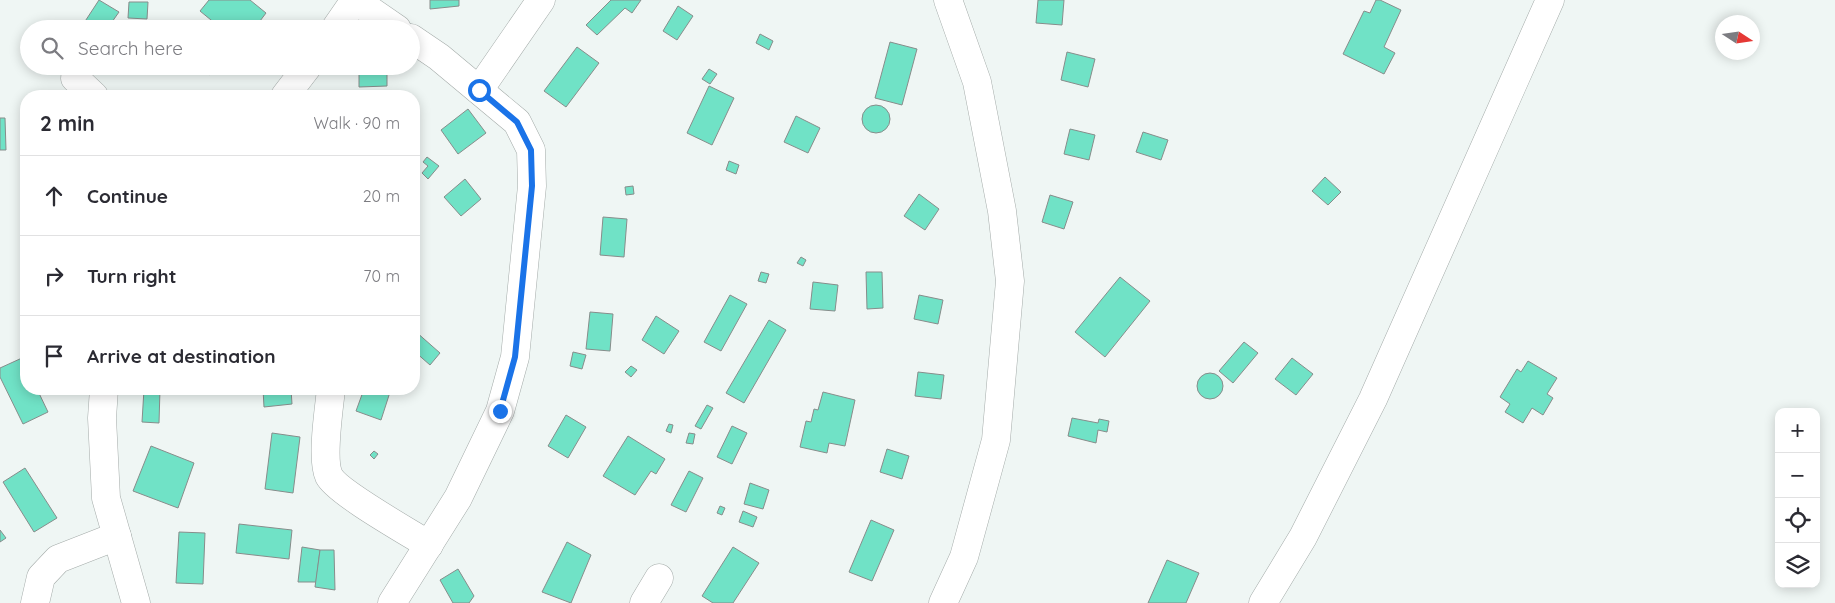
<!DOCTYPE html>
<html lang="en">
<head>
<meta charset="utf-8">
<style>
  body { margin:0; font-family:Quicksand,sans-serif; background:#f7f7f7; color:#2b2b33 }
  .controls { position:absolute; right:15px; bottom:15px; display:grid; overflow:hidden; border-radius:10px; box-shadow:0 2px 12px #0003 }
  .controls button { width:45px; height:45px; display:grid; place-items:center; padding:0; border:0; border-bottom:1px solid #e1e1e2; background:#fff; color:#2b2b33; font:25px sans-serif }
  .compass { position:absolute; left:1715px; top:15px; width:45px; height:45px; border-radius:50%; background:#fff; box-shadow:0 2px 12px #0003; rotate:102deg }
  .stop { position:absolute; width:15px; height:15px; margin:-11px; border:4px solid #1a73e8; border-radius:50%; background:#fff }
  .stop.end { background:#1a73e8; border-color:#fff; box-shadow:0 1px 5px #0008 }
  .list { margin:0; padding:0; list-style:none }
  h2 { display:flex; justify-content:space-between; align-items:center; height:65px; margin:0; padding:0 20px; font-size:21px }
  h2 small { font-size:16px; font-weight:400; color:#7c7c81 }
  .list li { display:grid; grid-template-columns:32px 1fr auto; gap:15px; align-items:center; box-sizing:border-box; height:80px; padding:0 20px; border-top:1px solid #e1e1e2 }
  .list b { display:block; font-size:19px; white-space:nowrap }
  .list em { font-size:16px; font-style:normal; color:#7c7c81 }
  .icon { flex:none; width:28px; height:28px; fill:none; stroke:currentColor; stroke-width:2; stroke-linecap:round; stroke-linejoin:round }
  .map { position:relative; flex:none; width:1835px; height:603px; overflow:hidden }
  .search { position:absolute; background:#fff; box-shadow:0 2px 12px #0003; left:20px; top:20px; width:400px; height:55px; display:flex; align-items:center; gap:12px; box-sizing:border-box; padding:0 18px; border-radius:28px; color:#7c7c81; font-size:19px }
  .panel { position:absolute; background:#fff; box-shadow:0 2px 12px #0003; left:20px; top:90px; width:400px; height:305px; border-radius:20px }
  .map>svg:first-child { display:block }
</style>
</head>
<body>
<div class="map">
<svg width="1835" height="603" viewBox="0 0 1835 603">
  <rect width="100%" height="100%" fill="#eff6f4"/>
  <!-- building -->
  <g fill="#70e2c6" stroke="#878d8b">
    <polygon points="99,0 119,12 107,29 80,29"/>
    <polygon points="209,0 250,0 266,13 254,29 222,29 200,11"/>
    <polygon points="430,0 459,0 459,6 430,9"/>
    <polygon points="611,0 641,0 632,13 625,8 597,35 586,25"/>
    <polygon points="1038,0 1064,0 1062,25 1036,23"/>
    <polygon points="1376,0 1380,0 1401,10 1384,47 1395,53 1384,74 1343,54 1364,11 1370,13"/>
    <polygon points="129,2 148,2 147,19 128,18"/>
    <polygon points="678,6 693,16 677,40 663,31"/>
    <polygon points="760,34 773,41 769,50 756,43"/>
    <polygon points="890,42 917,49 902,105 875,98"/>
    <polygon points="577,47 599,63 566,107 544,91"/>
    <polygon points="1067,52 1095,59 1088,87 1061,80"/>
    <polygon points="200,66 219,66 210,75"/>
    <polygon points="359,66 387,66 387,86 359,87"/>
    <polygon points="709,69 717,74 710,84 702,79"/>
    <polygon points="709,86 734,98 712,145 687,133"/>
    <circle cx="876" cy="119" r="14"/>
    <polygon points="468,109 486,133 458,154 441,130"/>
    <polygon points="796,116 820,128 808,153 784,142"/>
    <polygon points="0,118 5,118 6,150 0,150"/>
    <polygon points="414,120 419,131 414,134"/>
    <polygon points="1070,129 1095,135 1089,160 1064,154"/>
    <polygon points="1143,132 1168,140 1161,160 1136,152"/>
    <polygon points="427,157 439,166 428,179 422,173 428,166 423,162"/>
    <polygon points="729,161 739,165 736,174 726,170"/>
    <polygon points="1325,177 1341,192 1328,205 1312,191"/>
    <polygon points="465,179 481,199 461,216 444,197"/>
    <polygon points="633,186 634,194 626,195 625,187"/>
    <polygon points="919,194 939,209 925,230 904,216"/>
    <polygon points="1050,195 1073,202 1064,229 1042,222"/>
    <polygon points="603,217 627,219 624,257 600,255"/>
    <polygon points="801,257 806,260 803,266 797,263"/>
    <polygon points="761,272 769,274 766,283 758,281"/>
    <polygon points="866,272 882,272 883,308 867,309"/>
    <polygon points="1120,277 1150,301 1105,357 1075,332"/>
    <polygon points="813,282 838,285 835,311 810,309"/>
    <polygon points="730,295 747,304 721,351 704,342"/>
    <polygon points="919,295 943,300 938,324 914,319"/>
    <polygon points="590,312 613,314 610,351 586,349"/>
    <polygon points="656,316 679,331 664,354 642,340"/>
    <polygon points="769,320 786,330 744,403 726,393"/>
    <polygon points="415,331 440,353 430,365 414,351 414,333"/>
    <polygon points="1244,342 1258,353 1233,383 1219,371"/>
    <polygon points="573,352 586,355 582,369 570,366"/>
    <polygon points="22,358 26,367 26,389 37,389 48,412 23,424 0,377 0,368"/>
    <polygon points="1292,358 1313,374 1296,395 1275,379"/>
    <polygon points="1528,361 1557,378 1547,394 1553,398 1543,415 1532,408 1523,423 1505,412 1510,404 1500,397 1517,369 1521,372"/>
    <polygon points="631,366 637,370 631,377 625,372"/>
    <polygon points="918,372 944,375 941,399 915,396"/>
    <circle cx="1210" cy="386" r="13"/>
    <polygon points="144,389 160,389 159,423 142,422"/>
    <polygon points="186,389 205,389 204,393"/>
    <polygon points="239,389 253,389 245,393"/>
    <polygon points="263,389 291,389 292,404 264,407"/>
    <polygon points="364,389 391,389 381,420 356,411"/>
    <polygon points="823,392 855,400 845,446 829,443 827,453 800,447 806,421 811,422 814,409 818,410"/>
    <polygon points="707,405 713,408 701,429 695,426"/>
    <polygon points="566,415 586,427 568,458 548,446"/>
    <polygon points="1072,418 1098,423 1099,419 1109,421 1107,432 1098,430 1096,443 1068,436"/>
    <polygon points="669,424 673,425 671,433 666,431"/>
    <polygon points="732,426 747,433 732,464 717,457"/>
    <polygon points="272,433 300,437 293,493 265,489"/>
    <polygon points="689,433 695,434 693,444 686,443"/>
    <polygon points="628,436 665,459 656,474 651,471 635,495 603,476"/>
    <polygon points="151,446 194,463 178,508 133,491"/>
    <polygon points="887,449 909,456 902,479 880,472"/>
    <polygon points="374,451 378,454 374,459 370,455"/>
    <polygon points="25,468 57,518 34,532 3,482"/>
    <polygon points="689,471 703,478 686,512 671,505"/>
    <polygon points="750,483 769,490 763,509 744,504"/>
    <polygon points="720,506 725,508 722,515 717,513"/>
    <polygon points="743,511 757,517 753,527 739,522"/>
    <polygon points="871,520 894,530 872,581 849,572"/>
    <polygon points="239,524 292,530 289,559 236,553"/>
    <polygon points="0,530 6,538 0,542"/>
    <polygon points="179,532 205,533 203,584 176,583"/>
    <polygon points="567,542 591,555 571,603 542,592"/>
    <polygon points="302,547 320,550 316,582 298,582"/>
    <polygon points="733,547 759,563 733,603 713,603 702,596"/>
    <polygon points="320,550 334,550 335,590 315,587"/>
    <polygon points="1167,560 1199,573 1186,603 1148,603"/>
    <polygon points="458,569 474,596 469,603 453,603 440,580"/>
  </g>
  <g fill="none" stroke-linecap="round" stroke-linejoin="round">
    <!-- minor casing -->
    <g stroke="#a4aba9" stroke-width="29">
      <g id="minor">
        <polyline points="335,29 355,0 397,29"/>
        <polyline points="75,78 94,96"/>
        <polyline points="479,90 541,0"/>
        <polyline points="285,96 308,66"/>
        <polyline points="104,389 102,418 106,498 136,603"/>
        <path d="M331,389C329,409 321,459 329,476C337,492 410,533 429,545"/>
        <polyline points="35,603 41,577 58,559 117,536"/>
        <polyline points="392,603 458,498 500,411 515,357 532,186 531,150 517,122 439,57 411,38"/>
        <polyline points="644,603 659,578"/>
        <polyline points="943,603 964,557 996,440 1010,281 1002,211 977,82 948,0"/>
        <polyline points="1263,603 1303,537 1373,399 1550,0"/>
      </g>
    </g>
    <!-- minor -->
    <use href="#minor" stroke="#fff" stroke-width="28"/>
  </g>
  <g fill="none" stroke-linecap="round" stroke-linejoin="round">
    <!-- route -->
    <polyline stroke="#1a73e8" stroke-width="6" points="479,90 517,122 531,150 532,186 515,357 500,411"/>
  </g>
</svg>
<div class="controls">
<button>+</button>
<button>−</button>
<button><svg class="icon" aria-label="locate" viewBox="0 0 24 24"><circle cx="12" cy="12" r="6"/><path d="M12 2v4M12 18v4M2 12h4M18 12h4"/></svg></button>
<button><svg class="icon" aria-label="layers" viewBox="0 0 24 24"><path d="M12 4l9 5-9 5-9-5zM3 14l9 5 9-5"/></svg></button>
</div>
<svg class="compass" viewBox="-18 -18 36 36"><path d="M0-13l5 13h-10z" fill="#e53935"/><path d="M0 13l5-13h-10z" fill="#7c7c81"/></svg>
<div class="stop" style="left:479px;top:90px"></div>
<div class="stop end" style="left:500px;top:411px"></div>
<div class="search"><svg class="icon" aria-label="search" viewBox="0 0 24 24"><circle cx="10" cy="10" r="6"/><path d="M15 15l6 6"/></svg>Search here</div>
<section class="panel">
<h2>2 min<small>Walk · 90 m</small></h2>
<ul class="list">
<li><svg class="icon" aria-label="ahead" viewBox="0 0 24 24"><path d="M12 20V5M6 11l6-6 6 6"/></svg><div><b>Continue</b></div><em>20 m</em></li>
<li><svg class="icon" aria-label="right" viewBox="0 0 24 24"><path d="M7 20v-9h11M14 6l5 5-5 5"/></svg><div><b>Turn right</b></div><em>70 m</em></li>
<li><svg class="icon" aria-label="arrive" viewBox="0 0 24 24"><path d="M6 21V4h12l-3 4 3 4H6"/></svg><div><b>Arrive at destination</b></div></li>
</ul>
</section>
</div>
</body>
</html>
